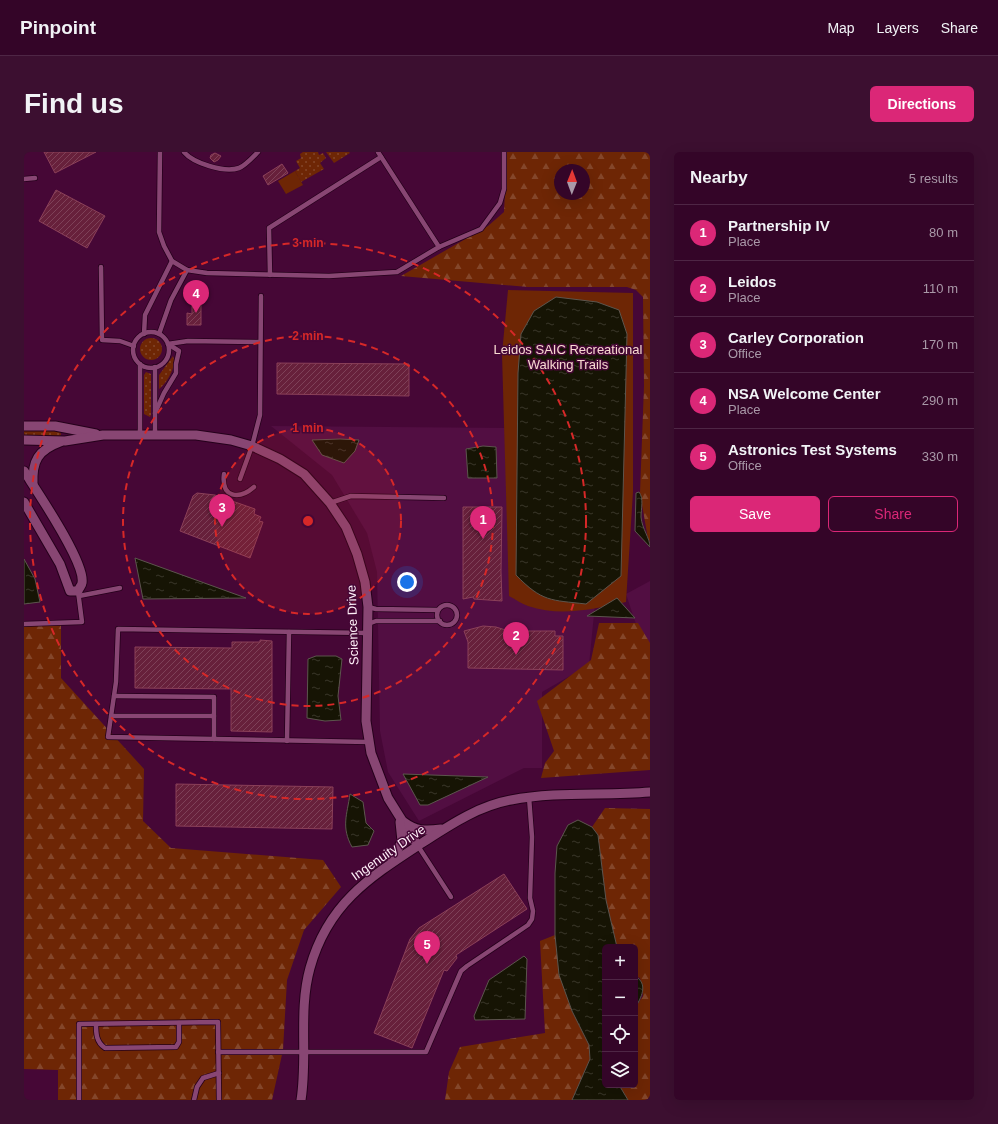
<!DOCTYPE html>
<html lang="en">
<head>
<meta charset="utf-8">
<style>
  body { margin:0; font-family:Helvetica,sans-serif; background:#3c0f30; color:#f1f3f6 }
  .controls { position:absolute; right:12px; bottom:12px; display:grid; overflow:hidden; border-radius:6px; box-shadow:0 4px 16px #0002 }
  .controls button { width:36px; height:36px; display:grid; place-items:center; padding:0; border:0; border-bottom:1px solid #4e2645; background:#340528; color:#f1f3f6; font:20px sans-serif }
  .compass { position:absolute; left:530px; top:12px; width:36px; height:36px; border-radius:50%; background:#340528; box-shadow:0 4px 16px #0002; rotate:1deg }
  .you { position:absolute; left:383px; top:430px; width:14px; height:14px; margin:-10px; border:3px solid #fff; border-radius:50%; background:#1a73e8; box-shadow:0 0 0 6px #1a73e833 }
  .badge { display:grid; place-items:center; width:26px; height:26px; border-radius:50%; background:#db2777; color:#fff; font-size:13px; font-weight:700 }
  .pin { position:absolute; translate:-50% -33px; filter:drop-shadow(0 1px 2px #0008) }
  .pin::after { content:''; position:absolute; top:21px; width:14px; height:12px; background:inherit; clip-path:polygon(0 0,100% 0,50% 100%) }
  .list { margin:0; padding:0; list-style:none }
  h2 { display:flex; justify-content:space-between; align-items:center; height:52px; margin:0; padding:0 16px; font-size:17px }
  h2 small { font-size:13px; font-weight:400; color:#a999a8 }
  .list li { display:grid; grid-template-columns:26px 1fr auto; gap:12px; align-items:center; box-sizing:border-box; height:56px; padding:0 16px; border-top:1px solid #4e2645 }
  .list b { display:block; font-size:15px; white-space:nowrap }
  .list p { margin:0; font-size:13px; white-space:nowrap; color:#a999a8 }
  .list em { font-size:13px; font-style:normal; color:#a999a8 }
  .actions { display:flex; gap:8px; padding:12px 16px }
  .actions a { flex:1; padding:9px 0; border:1px solid #db2777; border-radius:6px; text-align:center; font-size:14px; color:#db2777 }
  .actions .main { background:#db2777; color:#fff }
  .icon { flex:none; width:22px; height:22px; fill:none; stroke:currentColor; stroke-width:2; stroke-linecap:round; stroke-linejoin:round }
  .map { position:relative; flex:none; width:626px; height:948px; overflow:hidden; border-radius:6px }
  header { display:flex; align-items:center; gap:24px; box-sizing:border-box; height:56px; padding:0 20px; background:#340528; border-bottom:1px solid #4e2645 }
  header strong { font-size:19px }
  nav { display:flex; gap:22px; margin-inline-start:auto; font-size:14px }
  .intro { display:flex; align-items:center; justify-content:space-between; box-sizing:border-box; height:96px; padding:0 24px }
  h1 { margin:0; font-size:28px }
  .button { padding:10px 18px; border-radius:6px; background:#db2777; color:#fff; font-size:14px; font-weight:700 }
  main { display:flex; gap:24px; padding:0 24px }
  aside { flex:1; background:#340528; border-radius:6px; box-shadow:0 4px 16px #0002 }
  .map>svg:first-child { display:block }
</style>
</head>
<body>
<header>
<strong>Pinpoint</strong>
<nav><a>Map</a><a>Layers</a><a>Share</a></nav>
</header>
<div class="intro"><h1>Find us</h1><a class="button">Directions</a></div>
<main>
<div class="map">
<svg width="626" height="948" viewBox="0 0 626 948">
  <defs>
    <pattern id="grass-dots" width="8" height="8" patternUnits="userSpaceOnUse"><rect width="8" height="8" fill="#6e2605"/><path d="M2 2h.1M6 6h.1" fill="none" stroke="#84462a" stroke-width="1.8" stroke-linecap="round"/></pattern>
    <pattern id="forest-firs" width="22" height="20" patternUnits="userSpaceOnUse"><rect width="22" height="20" fill="#6e2605"/><path d="M5 1l3.5 6h-7zM16 11l3.5 6h-7z" fill="#84462a"/></pattern>
    <pattern id="water-ripples" width="26" height="14" patternUnits="userSpaceOnUse"><rect width="26" height="14" fill="#161404"/><path d="M2 4q2-2 4 0t4 0M15 11q2-2 4 0t4 0" fill="none" stroke="#393629"/></pattern>
    <pattern id="building-hatch" width="6" height="6" patternUnits="userSpaceOnUse"><rect width="6" height="6" fill="#67203b"/><path d="M-1 1l2-2M0 6l6-6M5 7l2-2" fill="none" stroke="#7e4158"/></pattern>
  </defs>
  <rect width="100%" height="100%" fill="#460736"/>
  <!-- built -->
  <g fill="#520e42">
    <polygon points="247,274 497,276 571,452 565,513 518,540 518,616 500,616 395,669 364,620 356,579 353,420 343,381 308,323"/>
    <polygon points="626,429 626,514 602,442"/>
  </g>
  <!-- grass -->
  <g fill="url(#grass-dots)">
    <polygon points="279,0 294,0 295,3 299,1 302,6 296,11 300,17 277,30 271,19 276,16 272,9 277,6 276,2"/>
    <polygon points="302,0 325,0 326,1 310,11"/>
    <circle cx="127" cy="197" r="11"/>
    <path d="M149,204C153,214 143,231 135,237V223Z"/>
    <polygon points="122,220 127,222 127,263 126,265 120,262 120,223"/>
    <polygon points="0,278 36,278 37,283 34,285 0,284"/>
  </g>
  <!-- forest -->
  <g fill="url(#forest-firs)" fill-rule="evenodd">
    <path d="M483,0H626V389L624,387L616,341L620,234L619,145L612,138L603,135H504L377,124L464,74L480,60ZM536,18H560V42H536Z"/>
    <polygon points="575,471 614,471 626,491 626,618 517,626 521,611 530,599 513,549 567,508"/>
    <polygon points="37,472 37,526 120,617 119,669 147,696 299,708 317,735 280,778 263,828 259,898 248,948 34,948 34,918 0,917 0,474"/>
    <polygon points="581,656 626,657 626,948 604,948 595,933 611,933 611,856 619,844 616,826 611,824 611,795 593,795 582,748 574,683 568,675"/>
    <polygon points="531,783 536,823 548,859 565,893 566,907 548,948 421,948 425,920 436,895 521,881 516,789"/>
  </g>
  <!-- park -->
  <g fill="#6e2605">
    <polygon points="271,19 279,33 262,42 254,29"/>
    <path d="M484,138L609,141V340L602,450C569,457 537,465 504,454C498,452 491,447 485,444L478,202Z"/>
  </g>
  <!-- water -->
  <g fill="url(#water-ripples)" stroke="#5c554d">
    <path d="M532,145L573,150L595,158L603,182L597,424L562,452C527,448 518,450 492,423L494,221L497,182L510,159Z"/>
    <polygon points="316,287 335,288 331,299 320,311 298,303 288,288"/>
    <polygon points="459,294 472,295 473,326 444,326 442,297"/>
    <path d="M615,340C620,346 617,357 617,365C618,377 626,386 626,395L611,379L612,341Z"/>
    <polygon points="111,406 222,446 119,447"/>
    <polygon points="0,407 11,427 16,450 0,452"/>
    <polygon points="593,446 611,466 563,464"/>
    <polygon points="292,504 312,504 318,507 314,544 317,568 301,569 283,566 284,507"/>
    <polygon points="379,622 464,625 404,653 396,653"/>
    <path d="M326,642L339,650L342,671L350,679L344,693L328,695C317,675 323,663 326,642Z"/>
    <polygon points="554,668 568,675 574,683 582,748 593,795 581,795 581,933 595,933 604,948 548,948 566,907 565,893 548,859 535,823 531,783 531,721 533,694 544,673"/>
    <polygon points="500,804 503,807 501,867 451,868 450,864 465,828"/>
    <path d="M611,824C625,832 617,846 611,856Z"/>
  </g>
  <!-- building -->
  <g fill="url(#building-hatch)" stroke="#8b4059">
    <polygon points="20,0 72,0 31,21"/>
    <polygon points="191,1 197,4 194,8 190,10 186,6 187,3"/>
    <polygon points="258,12 264,21 244,33 239,24"/>
    <polygon points="32,38 81,64 63,96 15,69"/>
    <polygon points="168,150 177,150 177,173 163,173 163,161 168,162"/>
    <polygon points="253,211 385,212 385,244 253,242"/>
    <polygon points="173,341 191,343 231,357 230,362 237,365 235,369 239,370 226,406 156,379 169,344"/>
    <polygon points="439,355 478,355 477,420 478,449 450,447 449,445 439,447"/>
    <polygon points="459,474 472,475 491,481 491,479 531,479 531,484 539,484 539,518 444,516 444,490 440,479"/>
    <polygon points="236,488 248,489 248,580 207,579 207,537 111,536 111,495 208,496 208,490 236,490"/>
    <polygon points="152,632 309,635 308,677 152,674"/>
    <polygon points="480,722 503,757 432,803 433,806 423,819 420,818 388,896 350,881 386,787 395,776"/>
  </g>
  <g fill="none" stroke-linecap="round" stroke-linejoin="round">
    <!-- lane casing -->
    <g stroke="#25001b" stroke-width="6">
      <g id="lane">
        <polyline points="136,0 135,80 140,94 148,109 163,118 183,121 305,124 373,120 415,95 457,77 476,51 480,37 480,0"/>
        <path d="M160,0C169,11 200,21 215,16C221,14 229,5 234,0"/>
        <polyline points="354,0 415,95"/>
        <polyline points="0,27 11,26"/>
        <polyline points="77,115 78,188 96,189 110,194"/>
        <polyline points="246,123 245,76 357,5"/>
        <circle cx="127" cy="198" r="18"/>
        <polyline points="120,182 121,163 148,109"/>
        <polyline points="135,182 147,148 163,118"/>
        <polyline points="144,192 164,189 236,190"/>
        <polyline points="131,215 131,284"/>
        <polyline points="131,261 140,241 152,221 152,212 155,199 144,192"/>
        <polyline points="116,284 116,212"/>
        <path d="M200,322C197,346 215,348 230,335"/>
        <polyline points="216,327 228,294 236,263 237,144"/>
        <polyline points="306,351 327,344 420,346"/>
        <polyline points="55,444 96,436"/>
        <circle cx="423" cy="463" r="10"/>
        <polyline points="344,455 352,457 414,458"/>
        <polyline points="0,472 58,470 54,439"/>
        <polyline points="344,472 352,469 416,469"/>
        <polyline points="344,481 94,477 92,530 84,585 345,590"/>
        <polyline points="87,564 190,564 190,545 90,544"/>
        <polyline points="190,564 190,587"/>
        <polyline points="263,589 265,480"/>
        <polyline points="394,694 427,745"/>
        <path d="M72,872C72,881 72,890 81,896L152,895L155,890V871"/>
        <polyline points="194,900 402,900 437,819 443,814 504,773 508,767 509,759 506,746 508,685 505,645"/>
        <polyline points="55,948 55,872 194,870 195,948"/>
        <polyline points="170,948 173,935 179,926 195,921"/>
      </g>
    </g>
    <!-- street casing -->
    <g stroke="#25001b" stroke-width="11">
      <g id="street">
        <polyline points="0,274 31,274 72,282"/>
        <polyline points="0,288 41,289 79,283 172,283 207,288 228,294 256,307 280,322 306,351 322,375 333,402 341,430 344,455 342,569 347,601 364,646 394,694"/>
        <path d="M0,319C12,338 62,411 58,431C58,433 55,436 54,439H46L36,412L0,350"/>
        <path d="M9,332C8,309 14,298 36,290"/>
        <path d="M380,670C392,679 401,679 417,677"/>
        <polyline points="368,709 378,689 376,670"/>
        <path d="M277,948C284,904 274,859 286,816C304,751 346,725 398,691C426,673 454,654 487,648C533,639 580,644 626,640"/>
      </g>
    </g>
    <!-- lane -->
    <use href="#lane" stroke="#884673" stroke-width="4.5"/>
    <!-- street -->
    <use href="#street" stroke="#884673" stroke-width="9"/>
  </g>
  <!-- distance rings -->
  <circle cx="284" cy="369" r="93" fill="#d62828" fill-opacity=".12"/>
  <g fill="none" stroke="#d62828" stroke-width="2" stroke-dasharray="7 5">
    <circle cx="284" cy="369" r="93"/>
    <circle cx="284" cy="369" r="185"/>
    <circle cx="284" cy="369" r="278"/>
  </g>
  <g text-anchor="middle" stroke-width="3" stroke-linejoin="round" paint-order="stroke">
    <!-- park labels -->
    <g font-size="13" fill="#f7dad0" stroke="#460736">
      <text x="544" y="202">Leidos SAIC Recreational<tspan x="544" dy="15">Walking Trails</tspan></text>
    </g>
    <!-- street labels -->
    <g font-size="13" fill="#feeef7" stroke="#460736">
      <text transform="translate(328 473) rotate(-92)" y="5">Science Drive</text>
      <text transform="translate(364 700) rotate(-35)" y="5">Ingenuity Drive</text>
    </g>
  </g>
  <circle cx="284" cy="369" r="6" fill="#d62828" stroke="#460736" stroke-width="2"/>
  <g font-size="12" text-anchor="middle" font-weight="bold" fill="#d62828" stroke="#460736" stroke-width="3" stroke-linejoin="round" paint-order="stroke">
    <text x="284" y="95">3 min</text>
    <text x="284" y="188">2 min</text>
    <text x="284" y="280">1 min</text>
  </g>
</svg>
<div class="controls">
<button>+</button>
<button>−</button>
<button><svg class="icon" aria-label="locate" viewBox="0 0 24 24"><circle cx="12" cy="12" r="6"/><path d="M12 2v4M12 18v4M2 12h4M18 12h4"/></svg></button>
<button><svg class="icon" aria-label="layers" viewBox="0 0 24 24"><path d="M12 4l9 5-9 5-9-5zM3 14l9 5 9-5"/></svg></button>
</div>
<svg class="compass" viewBox="-18 -18 36 36"><path d="M0-13l5 13h-10z" fill="#e53935"/><path d="M0 13l5-13h-10z" fill="#a999a8"/></svg>
<div class="you"></div>
<div class="pin badge" style="left:459px;top:387px">1</div>
<div class="pin badge" style="left:492px;top:503px">2</div>
<div class="pin badge" style="left:198px;top:375px">3</div>
<div class="pin badge" style="left:172px;top:161px">4</div>
<div class="pin badge" style="left:403px;top:812px">5</div>
</div>
<aside>
<h2>Nearby<small>5 results</small></h2>
<ul class="list">
<li><span class="badge">1</span><div><b>Partnership IV</b><p>Place</p></div><em>80 m</em></li>
<li><span class="badge">2</span><div><b>Leidos</b><p>Place</p></div><em>110 m</em></li>
<li><span class="badge">3</span><div><b>Carley Corporation</b><p>Office</p></div><em>170 m</em></li>
<li><span class="badge">4</span><div><b>NSA Welcome Center</b><p>Place</p></div><em>290 m</em></li>
<li><span class="badge">5</span><div><b>Astronics Test Systems</b><p>Office</p></div><em>330 m</em></li>
</ul>
<div class="actions"><a class="main">Save</a><a>Share</a></div>
</aside>
</main>
</body>
</html>
